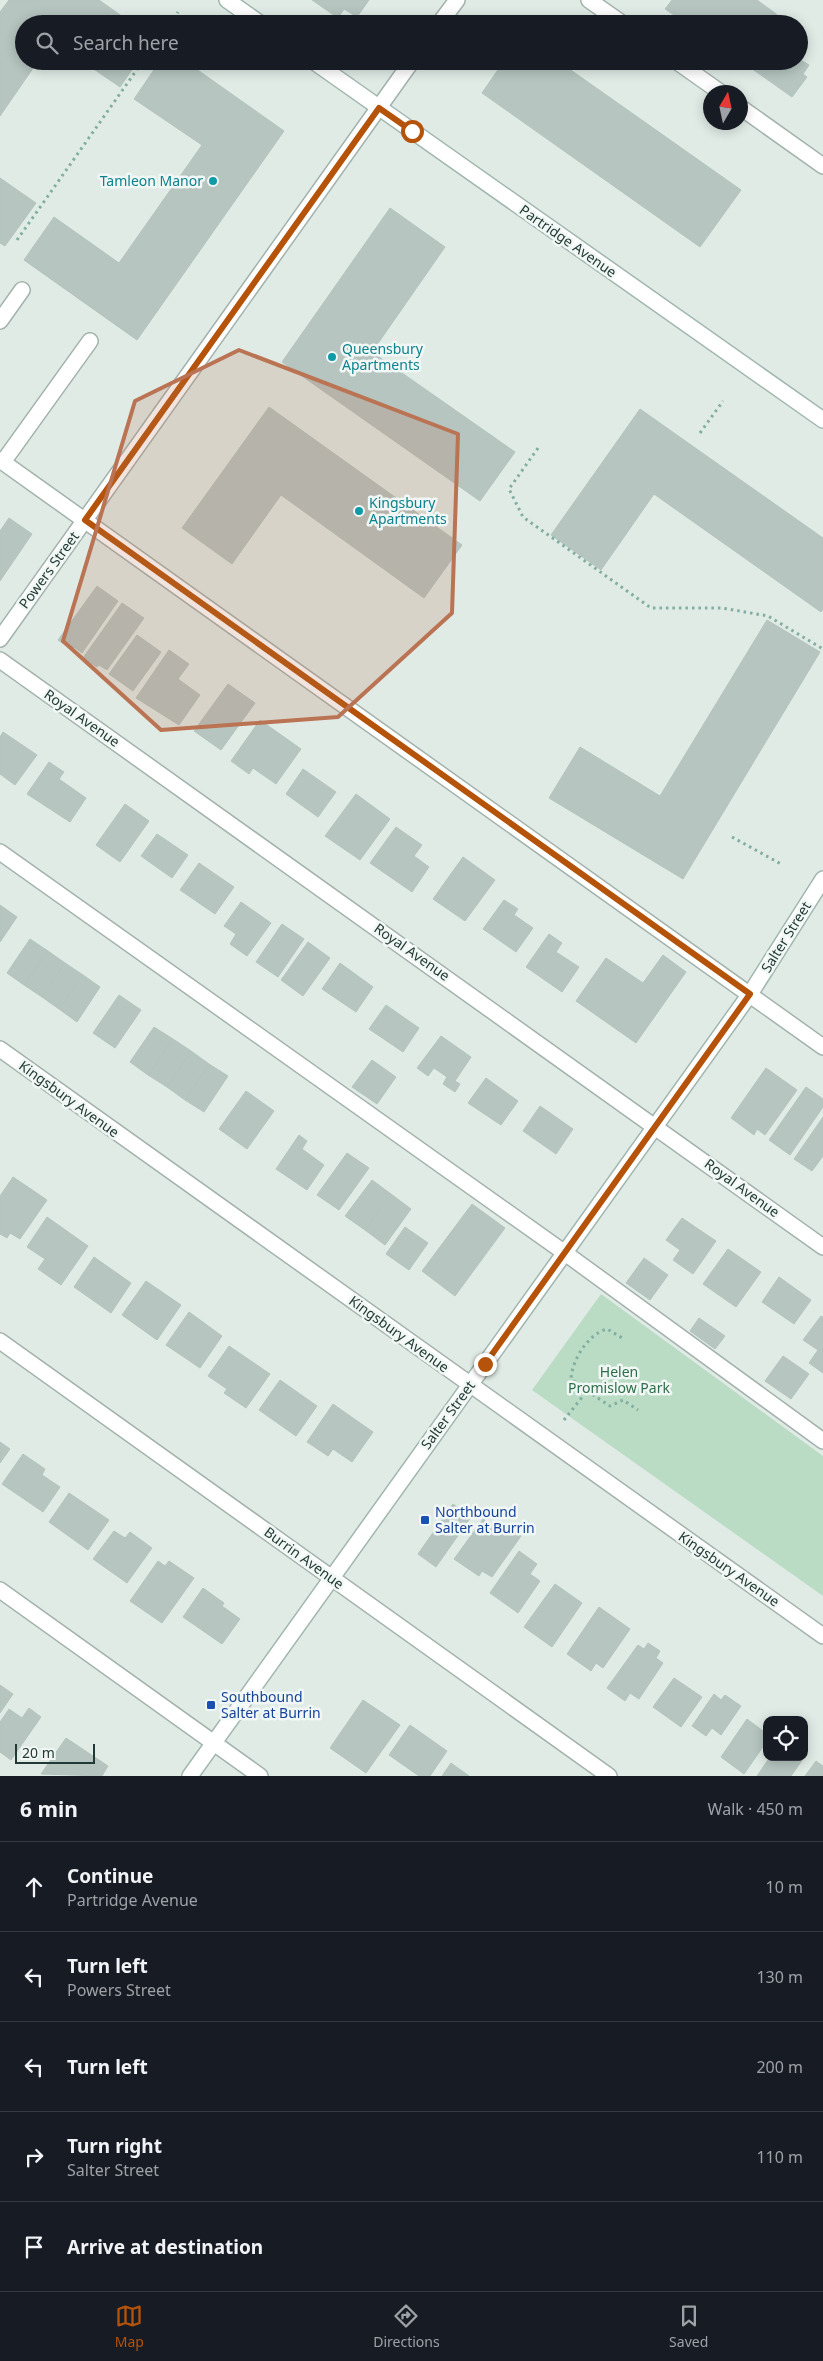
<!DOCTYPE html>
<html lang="en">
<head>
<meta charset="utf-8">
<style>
  body { margin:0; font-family:"Noto Sans",sans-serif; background:#242831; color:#f1f3f6 }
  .controls { position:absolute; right:15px; bottom:15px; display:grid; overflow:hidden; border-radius:10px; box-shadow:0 2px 12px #0003 }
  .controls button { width:45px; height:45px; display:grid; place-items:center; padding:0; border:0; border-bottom:1px solid #363941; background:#171b24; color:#f1f3f6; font:25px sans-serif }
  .compass { position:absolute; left:703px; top:85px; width:45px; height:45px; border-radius:50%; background:#171b24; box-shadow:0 2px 12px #0003; rotate:9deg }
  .scale { position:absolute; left:15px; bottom:12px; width:80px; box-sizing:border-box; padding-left:5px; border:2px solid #223a35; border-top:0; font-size:14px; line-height:18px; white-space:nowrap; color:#223a35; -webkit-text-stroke:4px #f1f7f4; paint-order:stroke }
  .stop { position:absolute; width:15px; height:15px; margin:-11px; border:4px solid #b45309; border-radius:50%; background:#fff }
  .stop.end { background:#b45309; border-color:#fff; box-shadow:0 1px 5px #0008 }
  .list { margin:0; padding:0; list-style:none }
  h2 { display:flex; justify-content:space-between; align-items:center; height:65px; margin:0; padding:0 20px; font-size:21px }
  h2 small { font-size:16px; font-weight:400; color:#9ea1a6 }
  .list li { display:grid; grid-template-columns:32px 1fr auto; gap:15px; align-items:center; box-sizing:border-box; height:90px; padding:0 20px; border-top:1px solid #363941 }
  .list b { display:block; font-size:19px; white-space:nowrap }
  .list p { margin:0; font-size:16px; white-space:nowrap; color:#9ea1a6 }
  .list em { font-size:16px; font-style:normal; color:#9ea1a6 }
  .icon { flex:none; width:28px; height:28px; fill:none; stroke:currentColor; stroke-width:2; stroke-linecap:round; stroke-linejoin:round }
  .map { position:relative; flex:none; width:823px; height:1776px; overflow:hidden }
  .search { position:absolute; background:#171b24; box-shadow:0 2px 12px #0003; left:15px; right:15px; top:15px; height:55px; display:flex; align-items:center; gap:12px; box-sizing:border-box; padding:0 18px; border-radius:28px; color:#9ea1a6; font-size:19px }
  .sheet { height:515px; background:#171b24 }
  nav { display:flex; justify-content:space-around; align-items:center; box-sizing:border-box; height:70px; border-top:1px solid #363941; background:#171b24; font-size:14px; color:#9ea1a6 }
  nav a { display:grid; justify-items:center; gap:2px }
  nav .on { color:#b45309 }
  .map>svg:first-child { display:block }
</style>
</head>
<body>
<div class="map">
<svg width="823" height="1776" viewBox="0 0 823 1776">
  <rect width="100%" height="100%" fill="#e0ebe6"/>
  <!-- green -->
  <polygon fill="#badbc4" points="601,1294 823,1456 823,1596 532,1390"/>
  <!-- building -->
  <g fill="#b6c5c0" stroke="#b3c4be">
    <polygon points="9,0 99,0 133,24 24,24 24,61 38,61 0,116 0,12"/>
    <polygon points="312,0 369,0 357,17 344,9 338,18"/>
    <polygon points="672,0 757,0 790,24 687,24 665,9"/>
    <polygon points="799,59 809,65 803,74 807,77 792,97 741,61 799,61"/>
    <polygon points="82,61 138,61 120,87"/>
    <polygon points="160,61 185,61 284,131 137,340 24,260 54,217 119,263 202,145 134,99"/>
    <polygon points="504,61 558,61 741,190 700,247 482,93"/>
    <polygon points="0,178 36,203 5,246 0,243"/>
    <polygon points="390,208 445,247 372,352 515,452 480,501 282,362"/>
    <polygon points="269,407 462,545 424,598 281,495 232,564 182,528"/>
    <polygon points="640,409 823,538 823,609 821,612 654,494 601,570 551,535"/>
    <polygon points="9,518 32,534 0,581 0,531"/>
    <polygon points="97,586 118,601 82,653 74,647 72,650 58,640"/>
    <polygon points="122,603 144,618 107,670 99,665 97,667 83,658"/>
    <polygon points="767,620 820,652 683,879 549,798 580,747 660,796"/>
    <polygon points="137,635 161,652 133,691 109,674"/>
    <polygon points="169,650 189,664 178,679 200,695 179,725 136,698"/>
    <polygon points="228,684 255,703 221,750 194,731"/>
    <polygon points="260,720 301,749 276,784 253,768 249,774 231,761"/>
    <polygon points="3,732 37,755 15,785 0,774 0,737"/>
    <polygon points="49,762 64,772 59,779 86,798 70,822 27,794"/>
    <polygon points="303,769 336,792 318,817 286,794"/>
    <polygon points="356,794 390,819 360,860 325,836"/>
    <polygon points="125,804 149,821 120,862 96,845"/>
    <polygon points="396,827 422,845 414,856 429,867 412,892 370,863"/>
    <polygon points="157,834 188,855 172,878 141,856"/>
    <polygon points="463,857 495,880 465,921 433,899"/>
    <polygon points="199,863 234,887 215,914 180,890"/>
    <polygon points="504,900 518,909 514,915 533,928 516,952 483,929"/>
    <polygon points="241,902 271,923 247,956 230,944 236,934 224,926"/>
    <polygon points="0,905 17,917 0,942"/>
    <polygon points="282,924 304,939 278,977 256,962"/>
    <polygon points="549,934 562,943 556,952 579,967 562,992 526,967"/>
    <polygon points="30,939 48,951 24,985 7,973"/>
    <polygon points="308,942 330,958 303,996 281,980"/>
    <polygon points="48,951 65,963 42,997 24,985"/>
    <polygon points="663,955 686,972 636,1043 576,1001 606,958 643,983"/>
    <polygon points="65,963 83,975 59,1009 42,997"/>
    <polygon points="340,963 373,987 356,1012 322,989"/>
    <polygon points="83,975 100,987 77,1022 59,1009"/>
    <polygon points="119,995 141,1010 115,1048 93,1033"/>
    <polygon points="386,1005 419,1028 403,1052 369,1029"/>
    <polygon points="154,1027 173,1039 148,1075 130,1062"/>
    <polygon points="441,1036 471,1057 455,1081 460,1084 455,1092 443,1084 447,1077 434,1068 428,1076 417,1068"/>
    <polygon points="173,1039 191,1051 167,1087 148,1075"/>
    <polygon points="191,1051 209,1064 185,1100 167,1087"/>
    <polygon points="372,1060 396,1077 377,1104 352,1087"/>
    <polygon points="209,1064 228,1076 204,1112 185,1100"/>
    <polygon points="766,1068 797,1090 765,1135 757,1129 754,1135 731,1118"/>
    <polygon points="486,1078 518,1101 501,1125 468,1103"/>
    <polygon points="806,1087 823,1099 823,1107 790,1155 769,1140"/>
    <polygon points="246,1091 274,1111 247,1149 219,1129"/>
    <polygon points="540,1106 573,1129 556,1154 523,1131"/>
    <polygon points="823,1117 823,1156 812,1171 794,1159"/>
    <polygon points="299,1135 307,1141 302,1149 324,1165 307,1190 276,1169"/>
    <polygon points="347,1153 369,1168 339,1210 317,1195"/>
    <polygon points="13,1177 47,1200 20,1239 10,1233 7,1238 0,1234 0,1196"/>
    <polygon points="372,1180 391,1194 365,1230 345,1216"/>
    <polygon points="391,1194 411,1209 385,1245 365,1230"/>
    <polygon points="472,1204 505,1228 455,1296 422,1271"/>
    <polygon points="47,1217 88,1246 61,1285 38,1269 45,1259 27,1247"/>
    <polygon points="682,1218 716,1241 693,1274 673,1260 680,1250 666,1240"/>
    <polygon points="405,1227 428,1243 409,1270 386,1254"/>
    <polygon points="728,1249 761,1272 736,1307 703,1284"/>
    <polygon points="94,1257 131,1283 111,1313 74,1287"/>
    <polygon points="644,1258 668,1275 650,1300 626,1283"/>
    <polygon points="779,1277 811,1300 794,1324 762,1302"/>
    <polygon points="146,1281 181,1305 157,1340 122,1315"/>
    <polygon points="189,1312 222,1336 200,1368 166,1345"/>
    <polygon points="821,1316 823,1317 823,1373 809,1363 818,1350 803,1340"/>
    <polygon points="699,1318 725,1336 715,1349 690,1331"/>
    <polygon points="229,1346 270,1374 246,1408 224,1393 227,1389 208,1376"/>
    <polygon points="783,1356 809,1374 791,1399 765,1381"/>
    <polygon points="280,1380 317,1406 296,1436 259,1410"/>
    <polygon points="333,1404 373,1432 352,1462 333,1449 328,1456 307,1442"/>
    <polygon points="0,1442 10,1449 0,1463"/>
    <polygon points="23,1454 45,1469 42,1475 60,1487 43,1512 2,1484"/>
    <polygon points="69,1493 109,1520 88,1550 49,1522"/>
    <polygon points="453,1504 471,1517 436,1567 418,1554"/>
    <polygon points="483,1519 500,1531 504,1524 521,1536 492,1577 482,1571 479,1576 454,1559"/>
    <polygon points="114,1531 125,1538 130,1532 152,1548 127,1583 93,1559"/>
    <polygon points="519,1551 537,1564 530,1574 540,1581 518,1613 490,1593"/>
    <polygon points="158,1561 165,1566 169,1561 194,1578 162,1623 130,1601"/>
    <polygon points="555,1584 582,1603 552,1647 524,1627"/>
    <polygon points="203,1588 224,1603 222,1606 240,1619 222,1644 183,1617"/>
    <polygon points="599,1607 630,1629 603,1668 596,1663 591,1671 567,1654"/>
    <polygon points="648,1643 660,1651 656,1658 663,1663 639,1699 630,1693 625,1701 607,1688 638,1645 644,1649"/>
    <polygon points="674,1678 702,1697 681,1727 653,1707"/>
    <polygon points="0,1685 13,1694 0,1713"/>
    <polygon points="714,1694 721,1700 725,1695 741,1706 721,1735 712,1728 706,1736 692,1726"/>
    <polygon points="363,1700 400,1725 366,1773 330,1748"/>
    <polygon points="29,1708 41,1717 11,1760 0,1752 0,1722 9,1709 22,1718"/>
    <polygon points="747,1719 767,1734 767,1741 744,1774 721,1757"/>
    <polygon points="410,1725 447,1751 430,1776 419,1776 389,1755"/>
    <polygon points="66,1738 108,1766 102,1776 41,1774"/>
    <polygon points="770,1757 801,1757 803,1759 791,1776 757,1776"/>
    <polygon points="816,1761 823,1766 823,1776 805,1776"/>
    <polygon points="451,1763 469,1776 442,1776"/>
  </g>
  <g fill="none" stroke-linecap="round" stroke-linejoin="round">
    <!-- service casing -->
    <g stroke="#a3b2ad" stroke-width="18">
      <g id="service">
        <polyline points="589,0 623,24"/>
        <polyline points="676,61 720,92"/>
        <polyline points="740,107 823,166"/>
        <polyline points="0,321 22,290"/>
        <polyline points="0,460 823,1047"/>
        <polyline points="3,462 90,341"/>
        <polyline points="0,852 565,1253 823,1441"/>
        <polyline points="0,1590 260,1776"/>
      </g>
    </g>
    <!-- minor casing -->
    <g stroke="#a3b2ad" stroke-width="18">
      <g id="minor">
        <polyline points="439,24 457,0"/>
        <polyline points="0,639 412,61"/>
        <polyline points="0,660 823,1247"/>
        <polyline points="0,1341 609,1776"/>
      </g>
    </g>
    <!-- tertiary casing -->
    <g stroke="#a3b2ad" stroke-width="18">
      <polyline id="tertiary" points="0,1049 823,1636"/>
    </g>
    <!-- secondary casing -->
    <g stroke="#a0b6af" stroke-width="18">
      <g id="secondary">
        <polyline points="227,0 261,24"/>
        <polyline points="313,61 823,420"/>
        <polyline points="190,1776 750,994 823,879"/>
      </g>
    </g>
    <!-- path -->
    <g stroke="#82ada1" stroke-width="3" stroke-dasharray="2.5 4" stroke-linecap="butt">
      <polyline points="170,24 178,12"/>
      <polyline points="17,240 143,61"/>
      <polyline points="700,433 723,401"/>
      <polyline points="538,448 509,489 523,517 651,608 722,608 768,616 823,649"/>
      <polyline points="732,837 781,864"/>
      <polyline points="587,1391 610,1406 623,1400 638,1410"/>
      <path d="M564,1420L587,1391L571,1379C572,1360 588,1334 607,1329L624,1339"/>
    </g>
    <!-- service -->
    <use href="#service" stroke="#fff" stroke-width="15"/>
    <!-- minor -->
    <use href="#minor" stroke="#fff" stroke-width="15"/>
    <!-- tertiary -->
    <use href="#tertiary" stroke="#fff" stroke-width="15"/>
    <!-- secondary -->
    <use href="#secondary" stroke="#fff" stroke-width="15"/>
  </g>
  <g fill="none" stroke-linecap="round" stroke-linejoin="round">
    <!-- route -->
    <polyline stroke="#b45309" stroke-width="6" points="412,131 379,108 85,520 750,994 485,1364"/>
  </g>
  <!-- marked area -->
  <path fill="#ba7353" fill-opacity="0.2" stroke="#ba7353" stroke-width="4" stroke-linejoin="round" d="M239,350L458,434L452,613L338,717L161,730L63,641L135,401Z"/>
  <!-- markers -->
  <g fill="#0f9aa8" stroke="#f1f7f4" stroke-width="2">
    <circle cx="213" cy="181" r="5"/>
    <circle cx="332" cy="357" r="5"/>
    <circle cx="359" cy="511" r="5"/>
  </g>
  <g fill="#1a4fb4" stroke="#f1f7f4" stroke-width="2">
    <rect x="420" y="1515" width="10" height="10" rx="2.5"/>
    <rect x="206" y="1700" width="10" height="10" rx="2.5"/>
  </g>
  <g text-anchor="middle" stroke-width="5" stroke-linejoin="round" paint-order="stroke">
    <!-- culture labels -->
    <g font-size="14" fill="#0d838f" stroke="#f1f7f4" text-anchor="start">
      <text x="203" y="186" text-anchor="end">Tamleon Manor</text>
      <text x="342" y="354">Queensbury<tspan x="342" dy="16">Apartments</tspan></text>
      <text x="369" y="508">Kingsbury<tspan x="369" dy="16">Apartments</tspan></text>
    </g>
    <!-- street labels -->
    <g font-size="14" fill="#223a35" stroke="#f1f7f4">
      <text transform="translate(568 241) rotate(35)" y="5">Partridge Avenue</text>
      <text transform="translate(49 570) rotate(-54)" y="5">Powers Street</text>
      <text transform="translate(82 718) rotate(35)" y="5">Royal Avenue</text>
      <text transform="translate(786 937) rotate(-58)" y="5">Salter Street</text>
      <text transform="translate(412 952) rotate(35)" y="5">Royal Avenue</text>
      <text transform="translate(69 1099) rotate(36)" y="5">Kingsbury Avenue</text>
      <text transform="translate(742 1188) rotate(36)" y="5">Royal Avenue</text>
      <text transform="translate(399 1334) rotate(36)" y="5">Kingsbury Avenue</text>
      <text transform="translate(448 1415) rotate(-54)" y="5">Salter Street</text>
      <text transform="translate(304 1558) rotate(36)" y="5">Burrin Avenue</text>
      <text transform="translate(729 1569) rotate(35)" y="5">Kingsbury Avenue</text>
    </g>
    <!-- park labels -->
    <g font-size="14" fill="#2e6f4a" stroke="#f1f7f4">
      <text x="619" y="1377">Helen<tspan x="619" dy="16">Promislow Park</tspan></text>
    </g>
    <!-- transit labels -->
    <g font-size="14" fill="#164399" stroke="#f1f7f4" text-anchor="start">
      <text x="435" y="1517">Northbound<tspan x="435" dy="16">Salter at Burrin</tspan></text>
      <text x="221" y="1702">Southbound<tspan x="221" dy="16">Salter at Burrin</tspan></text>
    </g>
  </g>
</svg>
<div class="controls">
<button><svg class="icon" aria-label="locate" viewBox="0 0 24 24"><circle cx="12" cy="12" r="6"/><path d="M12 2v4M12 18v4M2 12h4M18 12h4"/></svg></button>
</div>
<svg class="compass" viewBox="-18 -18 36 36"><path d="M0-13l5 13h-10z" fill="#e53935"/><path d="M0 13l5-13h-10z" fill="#9ea1a6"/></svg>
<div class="scale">20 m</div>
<div class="stop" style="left:412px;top:131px"></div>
<div class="stop end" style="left:485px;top:1364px"></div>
<div class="search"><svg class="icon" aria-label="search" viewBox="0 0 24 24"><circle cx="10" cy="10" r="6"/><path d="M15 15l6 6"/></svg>Search here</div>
</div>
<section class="sheet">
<h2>6 min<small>Walk · 450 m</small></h2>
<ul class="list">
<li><svg class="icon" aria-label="ahead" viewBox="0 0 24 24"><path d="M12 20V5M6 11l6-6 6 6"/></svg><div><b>Continue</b><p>Partridge Avenue</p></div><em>10 m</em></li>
<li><svg class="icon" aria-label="left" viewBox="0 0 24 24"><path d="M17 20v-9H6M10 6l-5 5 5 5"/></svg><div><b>Turn left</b><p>Powers Street</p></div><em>130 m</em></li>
<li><svg class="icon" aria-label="left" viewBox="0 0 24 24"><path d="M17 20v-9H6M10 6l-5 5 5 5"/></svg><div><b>Turn left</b></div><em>200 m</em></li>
<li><svg class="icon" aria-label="right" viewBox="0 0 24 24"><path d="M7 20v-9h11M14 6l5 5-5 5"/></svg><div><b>Turn right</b><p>Salter Street</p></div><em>110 m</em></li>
<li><svg class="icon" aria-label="arrive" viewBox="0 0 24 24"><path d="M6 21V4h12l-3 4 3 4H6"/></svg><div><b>Arrive at destination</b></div></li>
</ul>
</section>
<nav>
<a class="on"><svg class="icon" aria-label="map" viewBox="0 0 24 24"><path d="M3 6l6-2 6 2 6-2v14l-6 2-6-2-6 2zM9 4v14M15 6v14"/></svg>Map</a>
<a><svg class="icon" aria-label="directions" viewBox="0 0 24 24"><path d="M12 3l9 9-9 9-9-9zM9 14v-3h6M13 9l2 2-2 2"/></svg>Directions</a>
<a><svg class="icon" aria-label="saved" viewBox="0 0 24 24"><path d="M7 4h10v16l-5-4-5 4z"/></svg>Saved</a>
</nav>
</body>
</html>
